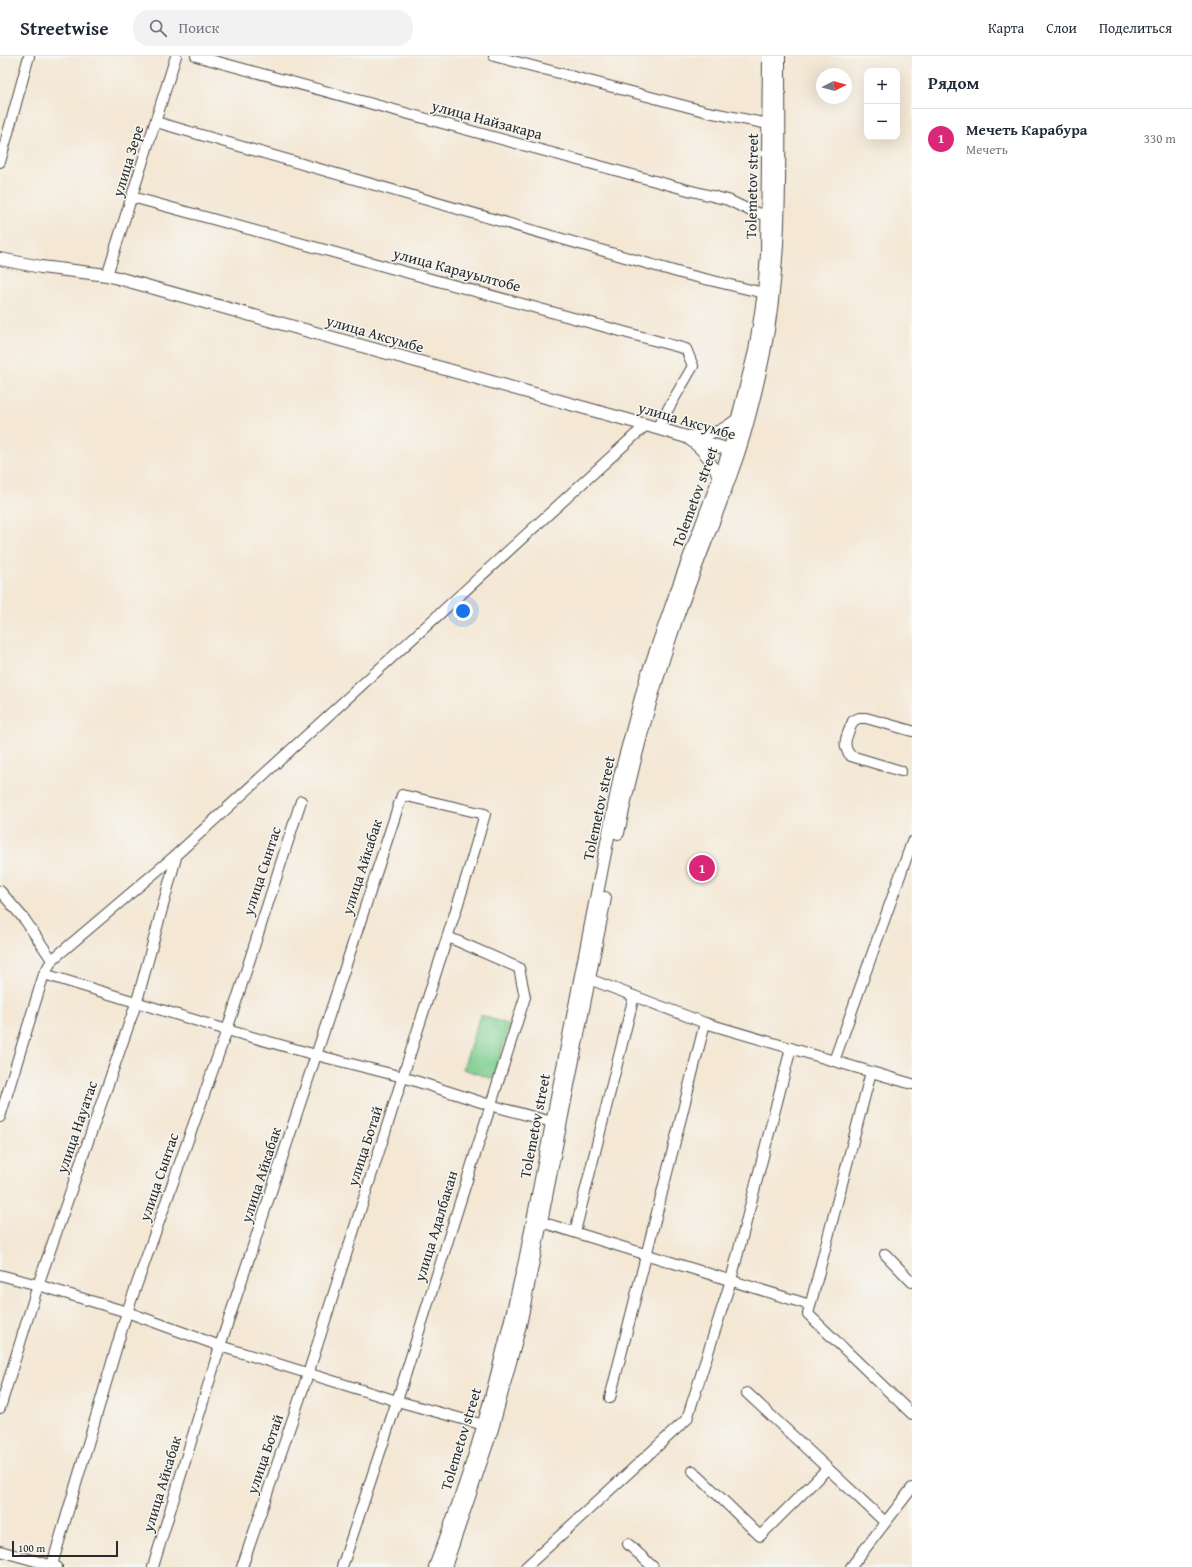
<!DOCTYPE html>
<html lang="ru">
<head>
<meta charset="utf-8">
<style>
  body { margin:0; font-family:"Gentium Book Plus",serif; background:#f2f2f3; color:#1f2937 }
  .controls { position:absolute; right:12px; top:12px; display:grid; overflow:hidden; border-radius:8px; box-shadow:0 4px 16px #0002 }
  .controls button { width:36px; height:36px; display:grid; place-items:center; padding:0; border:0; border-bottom:1px solid #e0e1e3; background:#fff; color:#1f2937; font:20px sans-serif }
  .compass { position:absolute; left:816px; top:12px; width:36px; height:36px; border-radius:50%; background:#fff; box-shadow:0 4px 16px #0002; rotate:84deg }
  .scale { position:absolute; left:12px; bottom:10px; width:106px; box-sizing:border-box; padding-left:4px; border:2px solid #2b2b2b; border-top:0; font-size:11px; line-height:14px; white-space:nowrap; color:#2b2b2b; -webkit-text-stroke:3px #f6f6f2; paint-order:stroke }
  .you { position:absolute; left:463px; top:555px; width:14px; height:14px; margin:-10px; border:3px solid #fff; border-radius:50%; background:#1a73e8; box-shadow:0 0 0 6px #1a73e833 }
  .badge { display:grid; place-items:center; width:26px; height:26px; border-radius:50%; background:#db2777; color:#fff; font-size:13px; font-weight:700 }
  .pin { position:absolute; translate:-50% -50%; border:2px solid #fff; box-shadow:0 1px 4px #0006 }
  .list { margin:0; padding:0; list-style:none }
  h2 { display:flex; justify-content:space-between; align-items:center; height:52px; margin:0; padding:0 16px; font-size:17px }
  h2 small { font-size:13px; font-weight:400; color:#747a83 }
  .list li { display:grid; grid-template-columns:26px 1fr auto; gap:12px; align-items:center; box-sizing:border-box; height:60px; padding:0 16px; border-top:1px solid #e0e1e3 }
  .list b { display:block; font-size:15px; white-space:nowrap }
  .list p { margin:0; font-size:13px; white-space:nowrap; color:#747a83 }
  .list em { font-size:13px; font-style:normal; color:#747a83 }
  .icon { flex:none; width:22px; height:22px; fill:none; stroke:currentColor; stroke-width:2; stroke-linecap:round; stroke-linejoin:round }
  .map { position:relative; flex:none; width:912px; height:1511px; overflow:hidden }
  header { display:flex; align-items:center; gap:24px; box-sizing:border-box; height:56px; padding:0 20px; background:#fff; border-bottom:1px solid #e0e1e3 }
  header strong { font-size:19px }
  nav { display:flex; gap:22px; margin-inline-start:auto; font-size:14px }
  .search { width:280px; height:36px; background:#f2f2f3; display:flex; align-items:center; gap:10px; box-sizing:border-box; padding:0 14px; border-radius:16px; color:#747a83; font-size:15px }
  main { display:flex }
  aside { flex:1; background:#fff }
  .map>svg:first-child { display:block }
</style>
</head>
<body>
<header>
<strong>Streetwise</strong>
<div class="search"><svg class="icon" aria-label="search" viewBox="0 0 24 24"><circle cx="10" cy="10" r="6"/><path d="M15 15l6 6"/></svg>Поиск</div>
<nav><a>Карта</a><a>Слои</a><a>Поделиться</a></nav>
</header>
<main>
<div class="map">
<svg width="912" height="1511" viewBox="0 0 912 1511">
  <rect width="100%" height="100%" fill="#f6f6f2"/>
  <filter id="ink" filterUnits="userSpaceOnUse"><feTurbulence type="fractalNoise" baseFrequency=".025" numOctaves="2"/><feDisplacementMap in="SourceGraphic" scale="8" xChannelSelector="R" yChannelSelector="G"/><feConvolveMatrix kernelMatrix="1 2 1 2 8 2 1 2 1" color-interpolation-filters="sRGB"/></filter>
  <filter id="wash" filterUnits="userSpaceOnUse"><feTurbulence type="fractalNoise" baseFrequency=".012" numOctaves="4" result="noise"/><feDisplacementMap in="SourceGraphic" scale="16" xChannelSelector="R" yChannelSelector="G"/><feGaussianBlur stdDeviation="0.9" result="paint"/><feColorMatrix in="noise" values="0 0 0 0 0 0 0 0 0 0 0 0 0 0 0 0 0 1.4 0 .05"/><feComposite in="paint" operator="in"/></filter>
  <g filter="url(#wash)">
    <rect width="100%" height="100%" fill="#f4e7d4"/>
    <!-- green -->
    <polygon fill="#7fcf90" stroke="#557d5e" points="480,959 510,969 493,1023 463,1013"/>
  </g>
  <g filter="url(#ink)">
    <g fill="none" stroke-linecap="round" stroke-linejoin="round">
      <!-- minor casing -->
      <g stroke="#494744" stroke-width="12">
        <g id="minor">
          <polyline points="196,0 688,134 728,144 751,155 769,160"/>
          <polyline points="494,0 708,56 769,68"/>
          <polyline points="156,66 684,218 764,237"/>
          <polyline points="0,106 29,0"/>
          <polyline points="132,141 686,293 693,310 657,372"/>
          <polyline points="107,219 176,0"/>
          <path d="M687,380C712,378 718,378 738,362"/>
          <path d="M688,383C703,394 712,405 719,423"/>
          <path d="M901,715L851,700C840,689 848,678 853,665L859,662H866L912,675"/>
          <polyline points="0,835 25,864 52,904"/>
          <polyline points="44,918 227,974 316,999 403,1021 490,1049 552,1066"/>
          <polyline points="589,923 705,967 912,1028"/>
          <polyline points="834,1005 912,786"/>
          <polyline points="871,1016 808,1258 912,1358"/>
          <polyline points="0,1061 44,918 52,904 177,798 646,369"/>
          <polyline points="541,1166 810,1249"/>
          <polyline points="575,1176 634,940"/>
          <polyline points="885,1198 912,1226"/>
          <polyline points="0,1219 38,1229 127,1256 220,1290 397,1345 484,1369"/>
          <polyline points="747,1337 885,1466"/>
          <polyline points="610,1342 705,967"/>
          <polyline points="0,1352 38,1229 137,945 177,798"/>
          <polyline points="693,1415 760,1480 827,1413"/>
          <polyline points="628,1488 653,1511"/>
          <polyline points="0,1495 57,1511"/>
          <polyline points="52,1509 127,1256 227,974 301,745"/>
          <polyline points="153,1511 220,1290 402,739 485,758 469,813 308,1318 242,1511"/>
          <polyline points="342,1511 397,1345 525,941 519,912 448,881"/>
          <polyline points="526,1511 687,1363 731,1224 791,992"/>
          <polyline points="851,1511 912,1432"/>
        </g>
      </g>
      <!-- major casing -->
      <g stroke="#494744" stroke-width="14">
        <g id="major">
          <polyline points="0,203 41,211 107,219 646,369 737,396"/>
          <path d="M618,777C633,705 652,634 676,564C696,508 719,454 738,398C749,365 757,330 764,297C783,199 779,99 779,0"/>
          <path d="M435,1511C453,1464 471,1416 484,1367C499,1314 512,1260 525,1205L620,720L646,623L676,537L730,393L755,295L764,237L767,198L769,0"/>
          <polyline points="445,1511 492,1373 520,1269 541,1166 605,842"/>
        </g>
      </g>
      <!-- minor -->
      <use href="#minor" stroke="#fff" stroke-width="10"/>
      <!-- major -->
      <use href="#major" stroke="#fff" stroke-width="12"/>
    </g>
  </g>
  <g text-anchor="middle" stroke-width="3" stroke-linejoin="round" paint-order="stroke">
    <!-- street labels -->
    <g font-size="15" fill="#2b2b2b" stroke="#f6f6f2">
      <text transform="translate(487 64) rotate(15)" y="5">улица Найзакара</text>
      <text transform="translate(128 105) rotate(-73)" y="5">улица Зере</text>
      <text transform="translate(752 130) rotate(-89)" y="5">Tolemetov street</text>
      <text transform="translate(457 214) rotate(15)" y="5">улица Карауылтобе</text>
      <text transform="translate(375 278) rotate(16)" y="5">улица Аксумбе</text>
      <text transform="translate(687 365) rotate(16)" y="5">улица Аксумбе</text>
      <text transform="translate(695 441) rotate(-70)" y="5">Tolemetov street</text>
      <text transform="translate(599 752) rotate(-78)" y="5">Tolemetov street</text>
      <text transform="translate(362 811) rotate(-72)" y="5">улица Айкабак</text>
      <text transform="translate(262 815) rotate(-72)" y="5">улица Сынтас</text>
      <text transform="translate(535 1070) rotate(-79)" y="5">Tolemetov street</text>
      <text transform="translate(77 1071) rotate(-71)" y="5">улица Науатас</text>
      <text transform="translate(365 1090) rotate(-72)" y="5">улица Ботай</text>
      <text transform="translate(261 1119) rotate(-72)" y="5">улица Айкабак</text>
      <text transform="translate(159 1121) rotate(-71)" y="5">улица Сынтас</text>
      <text transform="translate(436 1170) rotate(-73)" y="5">улица Адалбакан</text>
      <text transform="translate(461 1383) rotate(-73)" y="5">Tolemetov street</text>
      <text transform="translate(265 1398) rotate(-71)" y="5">улица Ботай</text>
      <text transform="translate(162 1428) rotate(-73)" y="5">улица Айкабак</text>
    </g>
  </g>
</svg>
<div class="controls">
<button>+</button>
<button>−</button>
</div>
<svg class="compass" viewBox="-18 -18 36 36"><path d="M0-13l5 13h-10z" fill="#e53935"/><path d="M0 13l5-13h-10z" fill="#747a83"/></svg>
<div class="scale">100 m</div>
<div class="you"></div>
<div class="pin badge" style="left:702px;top:812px">1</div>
</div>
<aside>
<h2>Рядом<small></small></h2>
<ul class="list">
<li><span class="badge">1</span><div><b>Мечеть Карабура</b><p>Мечеть</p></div><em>330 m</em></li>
</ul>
</aside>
</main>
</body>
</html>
